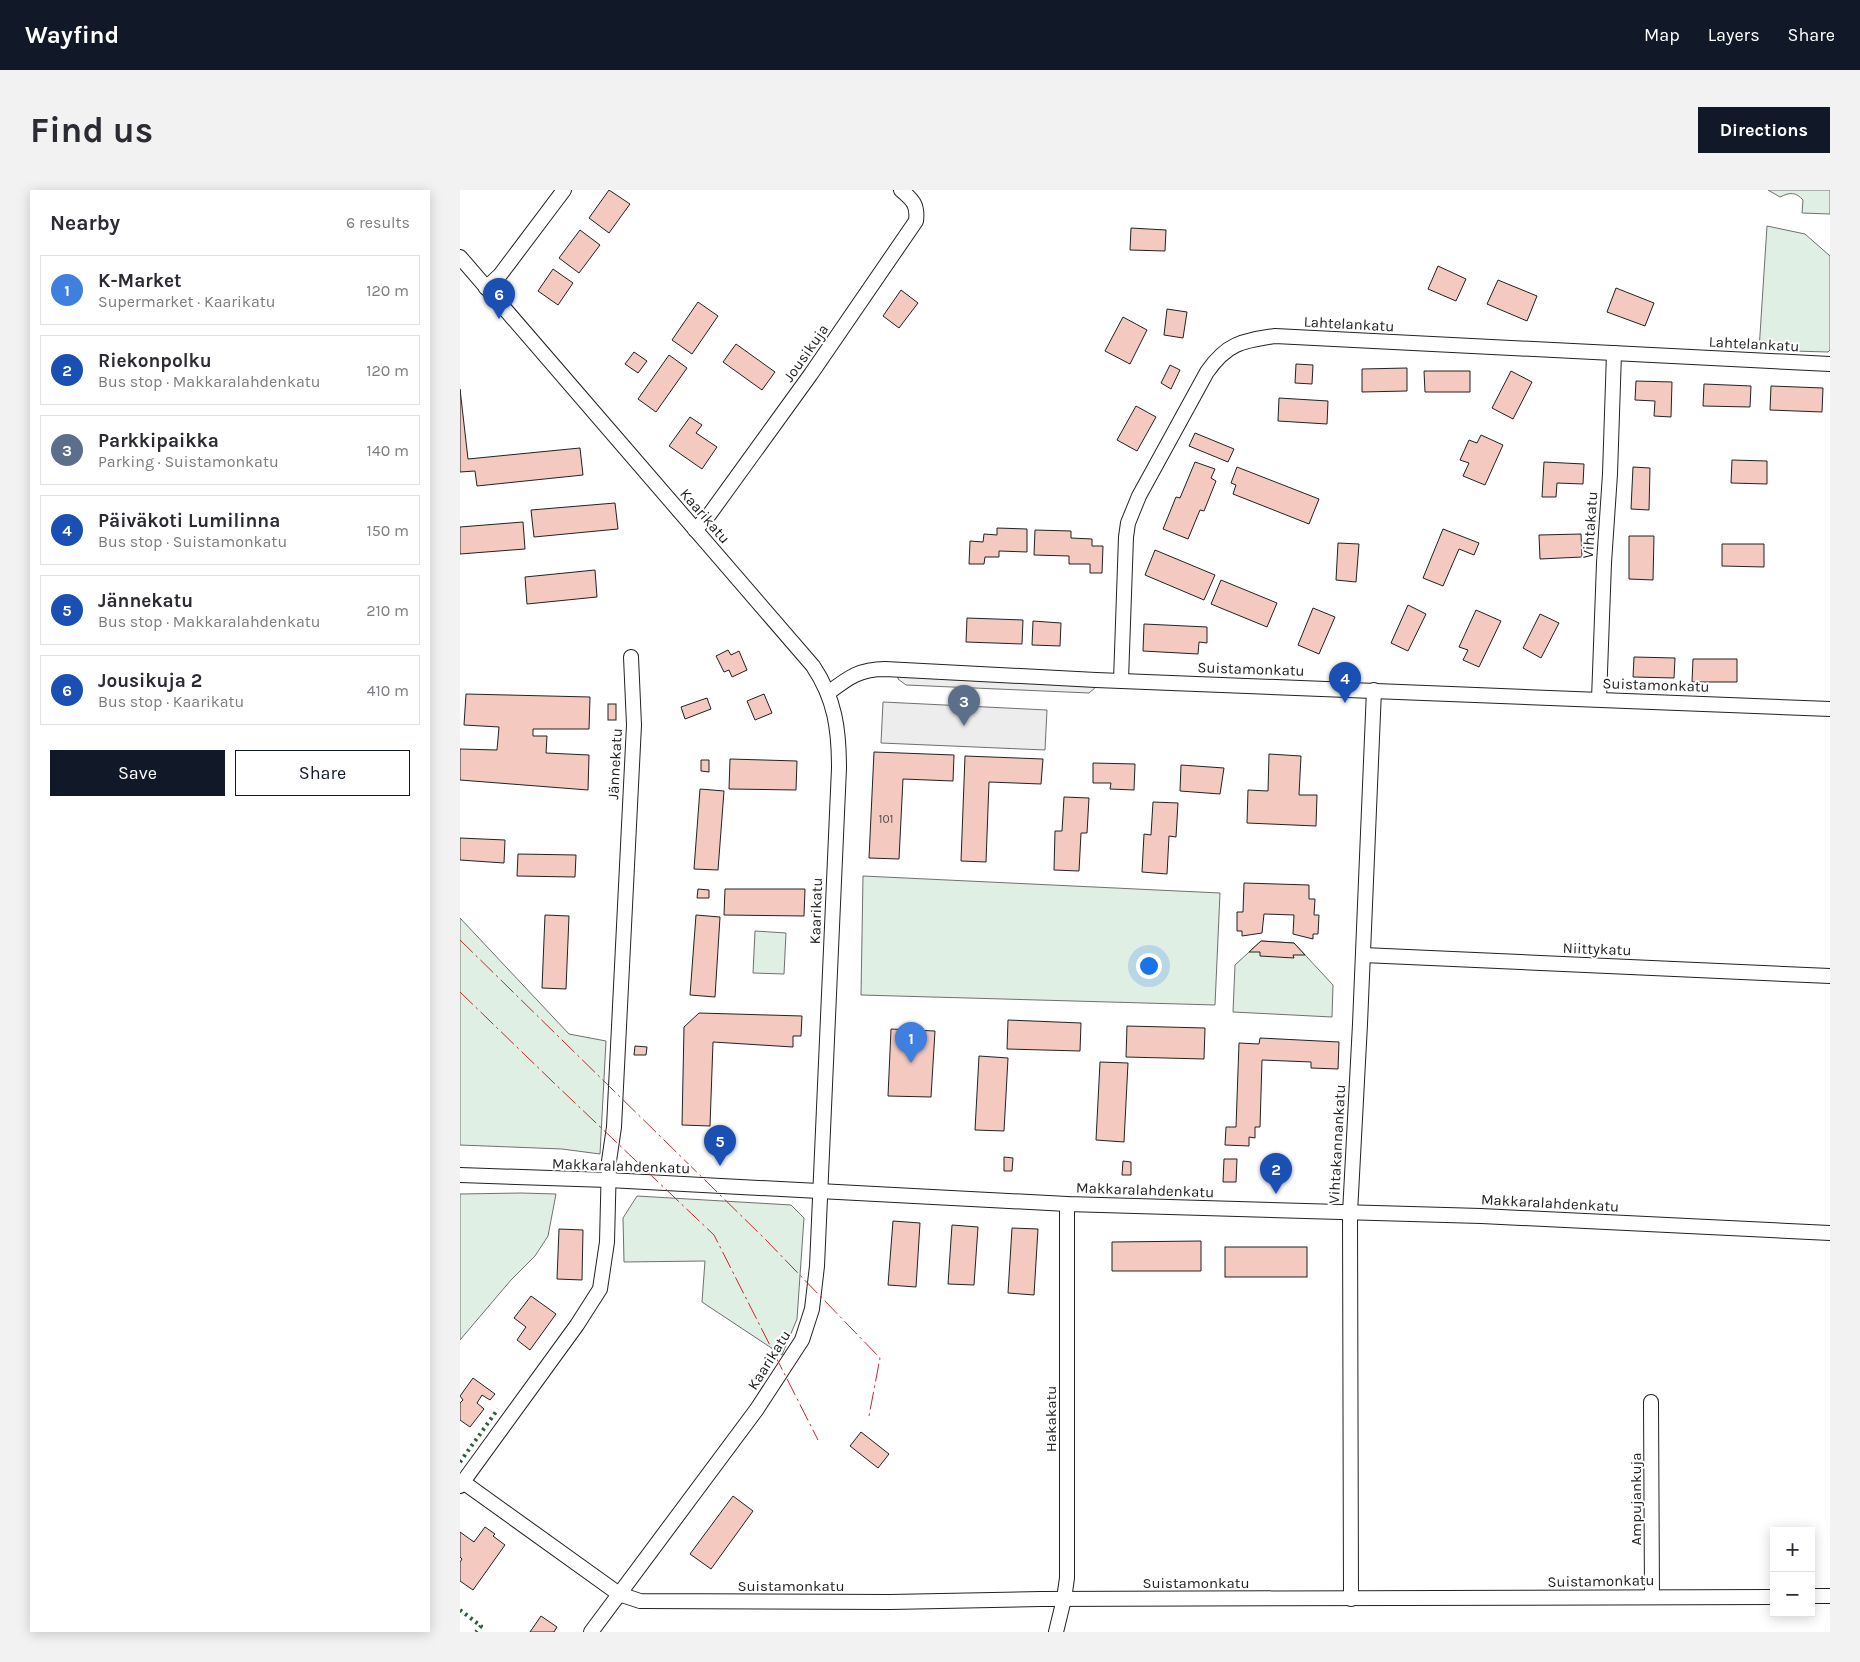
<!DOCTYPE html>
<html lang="en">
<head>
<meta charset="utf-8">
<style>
  body { margin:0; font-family:Karla,sans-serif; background:#f2f2f3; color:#2b2b33 }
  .controls { position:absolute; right:15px; bottom:15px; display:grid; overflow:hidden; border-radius:0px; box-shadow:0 2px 12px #0003 }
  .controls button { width:45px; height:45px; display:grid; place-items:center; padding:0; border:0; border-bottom:1px solid #e1e1e2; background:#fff; color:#2b2b33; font:25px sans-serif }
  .you { position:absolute; left:688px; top:775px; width:18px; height:18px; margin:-12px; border:4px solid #fff; border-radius:50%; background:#1a73e8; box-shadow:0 0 0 8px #1a73e833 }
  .badge { display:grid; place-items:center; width:32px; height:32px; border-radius:50%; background:#111827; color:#fff; font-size:16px; font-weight:700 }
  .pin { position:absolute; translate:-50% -41px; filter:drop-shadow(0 1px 2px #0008) }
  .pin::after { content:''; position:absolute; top:26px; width:18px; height:15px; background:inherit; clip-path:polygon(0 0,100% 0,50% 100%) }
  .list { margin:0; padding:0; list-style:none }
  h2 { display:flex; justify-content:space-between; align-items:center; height:65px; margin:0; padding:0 20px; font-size:21px }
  h2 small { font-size:16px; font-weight:400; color:#7c7c81 }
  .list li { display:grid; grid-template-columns:32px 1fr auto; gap:15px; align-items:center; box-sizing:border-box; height:70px; margin:0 10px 10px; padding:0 10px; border:1px solid #e1e1e2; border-radius:0px }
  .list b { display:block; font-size:19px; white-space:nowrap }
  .list p { margin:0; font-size:16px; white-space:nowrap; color:#7c7c81 }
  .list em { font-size:16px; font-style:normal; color:#7c7c81 }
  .actions { display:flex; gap:10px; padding:15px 20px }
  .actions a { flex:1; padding:11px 0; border:1px solid #111827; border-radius:0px; text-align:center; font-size:18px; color:#111827 }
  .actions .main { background:#111827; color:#fff }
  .map { position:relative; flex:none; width:1370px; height:1442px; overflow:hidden; border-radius:0px }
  header { display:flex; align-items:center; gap:30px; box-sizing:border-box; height:70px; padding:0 25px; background:#111827; color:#fff }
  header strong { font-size:24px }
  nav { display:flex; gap:28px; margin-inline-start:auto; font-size:18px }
  .intro { display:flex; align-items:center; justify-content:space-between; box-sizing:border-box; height:120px; padding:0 30px }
  h1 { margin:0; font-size:35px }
  .button { padding:12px 22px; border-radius:0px; background:#111827; color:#fff; font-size:18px; font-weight:700 }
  main { display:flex; gap:30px; padding:0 30px }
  aside { flex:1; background:#fff; border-radius:0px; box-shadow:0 2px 12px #0003 }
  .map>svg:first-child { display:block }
</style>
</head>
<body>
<header>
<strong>Wayfind</strong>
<nav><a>Map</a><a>Layers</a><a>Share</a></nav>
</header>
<div class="intro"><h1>Find us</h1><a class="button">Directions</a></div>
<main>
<aside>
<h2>Nearby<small>6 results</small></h2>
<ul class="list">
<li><span class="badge" style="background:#3f7fe0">1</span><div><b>K-Market</b><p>Supermarket · Kaarikatu</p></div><em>120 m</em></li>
<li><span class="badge" style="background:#1a4fb4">2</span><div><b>Riekonpolku</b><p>Bus stop · Makkaralahdenkatu</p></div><em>120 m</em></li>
<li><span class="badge" style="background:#5c6f8a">3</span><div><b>Parkkipaikka</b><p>Parking · Suistamonkatu</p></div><em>140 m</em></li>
<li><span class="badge" style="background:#1a4fb4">4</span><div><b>Päiväkoti Lumilinna</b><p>Bus stop · Suistamonkatu</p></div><em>150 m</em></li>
<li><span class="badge" style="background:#1a4fb4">5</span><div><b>Jännekatu</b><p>Bus stop · Makkaralahdenkatu</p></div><em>210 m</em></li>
<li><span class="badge" style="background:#1a4fb4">6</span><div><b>Jousikuja 2</b><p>Bus stop · Kaarikatu</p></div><em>410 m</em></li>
</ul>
<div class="actions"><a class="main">Save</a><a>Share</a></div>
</aside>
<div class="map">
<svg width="1370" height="1442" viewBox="0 0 1370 1442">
  <rect width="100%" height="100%" fill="#fff"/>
  <!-- green -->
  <g fill="#e0efe3" stroke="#6f6f6f">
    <path d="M1308,0H1370V24L1342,23L1343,10C1336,2 1330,2 1320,7Z"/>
    <polygon points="1307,36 1345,44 1370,66 1370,160 1368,162 1299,160"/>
    <polygon points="403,686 760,703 755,815 401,805"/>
    <polygon points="0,728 109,844 146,851 140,964 102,959 0,955"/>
    <polygon points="295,741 326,743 324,784 293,783"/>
    <polygon points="801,751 834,753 873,795 872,827 773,822 775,775"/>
    <polygon points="61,1003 96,1004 88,1046 75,1066 51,1090 0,1150 0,1004"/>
    <polygon points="177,1006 331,1015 344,1028 337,1129 322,1165 242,1112 245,1071 164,1072 163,1028"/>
  </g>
  <!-- parking -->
  <g fill="#ededed" stroke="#6f6f6f">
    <polygon points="439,479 636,490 636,497 629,503 446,495 438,489"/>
    <polygon points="423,512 587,520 585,560 421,553"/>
  </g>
  <!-- building -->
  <g fill="#f3c9c0" stroke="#222">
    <polygon points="149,0 170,14 149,43 129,28"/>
    <polygon points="671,38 706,40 705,61 670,60"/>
    <polygon points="120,40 140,55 119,83 99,68"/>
    <polygon points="978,76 1006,89 996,111 968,99"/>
    <polygon points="93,79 113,93 98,115 78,101"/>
    <polygon points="1038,90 1077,106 1067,131 1027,114"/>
    <polygon points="1156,98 1194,113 1185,136 1147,122"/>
    <polygon points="441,100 458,113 439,138 423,126"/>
    <polygon points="238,112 258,126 232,164 212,150"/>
    <polygon points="707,119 727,122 723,148 704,145"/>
    <polygon points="663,127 687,140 670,174 645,161"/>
    <polygon points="276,154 315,182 302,200 263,172"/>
    <polygon points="174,162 187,171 178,183 165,174"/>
    <polygon points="209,165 227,178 196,222 178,209"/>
    <polygon points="836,174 853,175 852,194 835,193"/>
    <polygon points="710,175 720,180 711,199 701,193"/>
    <polygon points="947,178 947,201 902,202 902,179"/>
    <polygon points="964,181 1010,181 1010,202 965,202"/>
    <polygon points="1051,181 1072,192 1053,229 1032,218"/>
    <polygon points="1176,191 1212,192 1211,227 1194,226 1195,211 1175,210"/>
    <polygon points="1244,194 1291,196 1290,217 1243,216"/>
    <polygon points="1311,196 1363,198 1362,222 1310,220"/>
    <polygon points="0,199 8,269 120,258 123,285 17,296 15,281 0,282"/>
    <polygon points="819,208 868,211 867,234 818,231"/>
    <polygon points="676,216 696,227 677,261 657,250"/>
    <polygon points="230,227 242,235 236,243 257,257 242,279 209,256"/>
    <polygon points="735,243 774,259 768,272 729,256"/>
    <polygon points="1021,245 1043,255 1025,295 1003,286 1009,273 1000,270 1009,250 1017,253"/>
    <polygon points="1272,270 1307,271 1307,294 1271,293"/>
    <polygon points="735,272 755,279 751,288 756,291 744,321 740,320 728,349 703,339 716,307 720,308"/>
    <polygon points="1084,272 1124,274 1123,294 1097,293 1096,307 1082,307"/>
    <polygon points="777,277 859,309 849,334 773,304 776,295 771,293"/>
    <polygon points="1173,277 1190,278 1189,320 1171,319"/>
    <polygon points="155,313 158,339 74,347 71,320"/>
    <polygon points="63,332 65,359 0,364 0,337"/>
    <polygon points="537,338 567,339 567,362 539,361 539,367 525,367 524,374 509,374 510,351 523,352 524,344 537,345"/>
    <polygon points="983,339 1019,353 1014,365 999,359 983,396 963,388"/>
    <polygon points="575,340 611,341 611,348 632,349 632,356 643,356 642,383 630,383 630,374 609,374 609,366 574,365"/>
    <polygon points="1121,344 1122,367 1080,369 1079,345"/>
    <polygon points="1169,346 1194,346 1193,390 1169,389"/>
    <polygon points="878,353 899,354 896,392 876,390"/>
    <polygon points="1262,354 1304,354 1304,377 1262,376"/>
    <polygon points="695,360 755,385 744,410 685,385"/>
    <polygon points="135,380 137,407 67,414 65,387"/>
    <polygon points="761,390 817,413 807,437 751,414"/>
    <polygon points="948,415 966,424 948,461 931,453"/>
    <polygon points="853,418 875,427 859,464 838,455"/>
    <polygon points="1016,420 1041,431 1019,477 1003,470 1008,460 999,457"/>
    <polygon points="1080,424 1099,433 1081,468 1063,458"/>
    <polygon points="507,428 563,430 562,454 506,452"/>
    <polygon points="573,431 601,433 600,456 572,455"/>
    <polygon points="684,434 747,437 747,453 739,452 738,464 683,461"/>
    <polygon points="268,460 271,465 279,461 287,480 272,487 269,480 264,482 256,466"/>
    <polygon points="1174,467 1215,468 1214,488 1173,487"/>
    <polygon points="1233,469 1277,469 1277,492 1232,492"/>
    <polygon points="6,504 130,507 129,539 73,539 73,546 87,546 86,563 129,565 128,600 0,590 0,559 37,560 39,537 4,535"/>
    <polygon points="304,504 312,523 295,530 287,511"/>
    <polygon points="247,508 251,519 225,529 221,517"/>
    <rect x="148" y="514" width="8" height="16"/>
    <polygon points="414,562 494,565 493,591 443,589 439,669 409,668"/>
    <polygon points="809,564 841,566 839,605 857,605 856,636 787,633 788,600 808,601"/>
    <polygon points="505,566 583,569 581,594 529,592 526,672 501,671"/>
    <polygon points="270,569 337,571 336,600 269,599"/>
    <polygon points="241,570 249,570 249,582 241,581"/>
    <polygon points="633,573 675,574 674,600 650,599 651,593 633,593"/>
    <polygon points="721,575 764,578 760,604 720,601"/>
    <polygon points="240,599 264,601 258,680 234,679"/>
    <polygon points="604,607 629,608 627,643 621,643 619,681 594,680 595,641 602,641"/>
    <polygon points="693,612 718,613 716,647 709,646 707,684 682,682 684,644 691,645"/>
    <polygon points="0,648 45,650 44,673 0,670"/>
    <polygon points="58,664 116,665 115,687 57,686"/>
    <polygon points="784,693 849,695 849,709 855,709 854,725 859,725 858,744 853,744 853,749 833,744 834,725 804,724 802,743 782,746 782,741 777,741 777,722 783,722"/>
    <polygon points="238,699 249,700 249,708 237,708"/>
    <polygon points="265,699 345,699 344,726 264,725"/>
    <polygon points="85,725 109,726 106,799 82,798"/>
    <polygon points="236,725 260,727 255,807 230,805"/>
    <polygon points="801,751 834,753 845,765 833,765 834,768 800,766 800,762 789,762"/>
    <polygon points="239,823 342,826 341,846 333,846 333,857 253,852 250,936 222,935 224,837"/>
    <polygon points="548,830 621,833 620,861 547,859"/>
    <polygon points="667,836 745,838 744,869 666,867"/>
    <polygon points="431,839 475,841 471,907 428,906"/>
    <polygon points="800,848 879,852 878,879 851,878 851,872 802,870 800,937 795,937 795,948 789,947 789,956 765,955 766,937 776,937 779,853 799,854"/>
    <polygon points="175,856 187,857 186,865 174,865"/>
    <polygon points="519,866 548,868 544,941 515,940"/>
    <polygon points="640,872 668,873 664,952 636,950"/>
    <polygon points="544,967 553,968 552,981 544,981"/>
    <polygon points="764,969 777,969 776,992 763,992"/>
    <polygon points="663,971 671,972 671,985 662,985"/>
    <polygon points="433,1031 460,1033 456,1097 428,1095"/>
    <polygon points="492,1035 518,1037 514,1095 488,1094"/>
    <polygon points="552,1038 578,1039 574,1105 548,1103"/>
    <polygon points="99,1039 123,1040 122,1090 97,1089"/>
    <polygon points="741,1051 741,1081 652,1081 652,1052"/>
    <rect x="765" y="1057" width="82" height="30"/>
    <polygon points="71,1106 96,1124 70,1160 57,1150 66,1137 54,1128"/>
    <polygon points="13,1188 35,1204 30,1210 22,1205 17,1213 24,1219 10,1237 0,1230 0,1213 3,1210 0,1206"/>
    <polygon points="401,1242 429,1264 418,1278 390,1256"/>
    <polygon points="273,1306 293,1321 251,1379 230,1364"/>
    <polygon points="25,1337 35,1344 33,1346 45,1355 13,1400 0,1391 0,1372 2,1369 0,1367 0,1342 14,1352"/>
    <polygon points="81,1426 97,1437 94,1442 70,1442"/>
  </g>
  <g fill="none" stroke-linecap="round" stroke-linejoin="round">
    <!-- street casing -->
    <g stroke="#222" stroke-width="16">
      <g id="street">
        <path d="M0,67L353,476C375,509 379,539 379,578L357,1076L352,1119L342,1150L297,1219L131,1442"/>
        <polyline points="26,98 40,85 104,0"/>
        <path d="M235,340L249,325L351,184L456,31C458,15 453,10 441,0"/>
        <path d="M661,490L666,347L668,333L679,306L747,182C767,153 782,151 815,146L1370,174"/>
        <path d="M368,503C388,488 399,479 425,479L636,490L1370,519"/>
        <polyline points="1139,509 1144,373 1150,284 1154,163"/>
        <polyline points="903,765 1370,786"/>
        <polyline points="0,985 148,990 607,1014 1021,1026 1370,1043"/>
        <polyline points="1191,1212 1192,1407"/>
        <polyline points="3,1292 159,1404 180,1411 430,1412 581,1409 1314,1407"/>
        <polyline points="0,1296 117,1135 140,1099 147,1052 149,971 154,937 174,535 171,467"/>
        <polyline points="1351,1406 1370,1406"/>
        <polyline points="891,1409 890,1023 900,834 914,500"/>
        <polyline points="596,1442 604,1409 607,1388 607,1014"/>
      </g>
    </g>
    <!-- street -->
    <use href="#street" stroke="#fff" stroke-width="14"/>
    <!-- hedge -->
    <g stroke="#2f5e38" stroke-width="4" stroke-dasharray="2.5 4" stroke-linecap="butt">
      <polyline points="0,1272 38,1219"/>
      <polyline points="0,1420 21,1436 16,1442"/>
    </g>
    <!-- power -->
    <g stroke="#c62828" stroke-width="1" stroke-dasharray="18 4 2.5 4" stroke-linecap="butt">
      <polyline points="0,750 305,1049 420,1168 409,1226"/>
      <polyline points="0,802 94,893 254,1045 358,1250"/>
    </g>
  </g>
  <g text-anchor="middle" stroke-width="4" stroke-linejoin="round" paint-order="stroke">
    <!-- number labels -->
    <g font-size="12" fill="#564c4a">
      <text x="426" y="633">101</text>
    </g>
    <!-- street labels -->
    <g font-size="15" fill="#222" stroke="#fff">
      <text transform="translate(889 134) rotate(3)" y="5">Lahtelankatu</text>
      <text transform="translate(1294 154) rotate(3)" y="5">Lahtelankatu</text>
      <text transform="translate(346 163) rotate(-55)" y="5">Jousikuja</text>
      <text transform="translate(245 326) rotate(49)" y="5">Kaarikatu</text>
      <text transform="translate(1130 335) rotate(-86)" y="5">Vihtakatu</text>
      <text transform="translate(791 479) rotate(2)" y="5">Suistamonkatu</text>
      <text transform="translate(1196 495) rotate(2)" y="5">Suistamonkatu</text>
      <text transform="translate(155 574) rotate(-87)" y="5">Jännekatu</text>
      <text transform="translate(356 721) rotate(-88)" y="5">Kaarikatu</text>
      <text transform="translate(1137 759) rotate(2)" y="5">Niittykatu</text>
      <text transform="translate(877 954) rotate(-87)" y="5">Vihtakannankatu</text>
      <text transform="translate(161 976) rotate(2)" y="5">Makkaralahdenkatu</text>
      <text transform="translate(685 1000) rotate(2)" y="5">Makkaralahdenkatu</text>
      <text transform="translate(1090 1013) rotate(3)" y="5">Makkaralahdenkatu</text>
      <text transform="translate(309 1170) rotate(-58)" y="5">Kaarikatu</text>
      <text transform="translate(591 1229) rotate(-90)" y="5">Hakakatu</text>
      <text transform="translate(1176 1309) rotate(-90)" y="5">Ampujankuja</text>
      <text transform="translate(1141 1391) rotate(-1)" y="5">Suistamonkatu</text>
      <text x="736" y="1398">Suistamonkatu</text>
      <text x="331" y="1401">Suistamonkatu</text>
    </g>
  </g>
</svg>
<div class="controls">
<button>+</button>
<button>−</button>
</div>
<div class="you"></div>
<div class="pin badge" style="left:451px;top:873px;background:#3f7fe0">1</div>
<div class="pin badge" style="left:816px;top:1004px;background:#1a4fb4">2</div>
<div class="pin badge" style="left:504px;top:536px;background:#5c6f8a">3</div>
<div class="pin badge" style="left:885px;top:513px;background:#1a4fb4">4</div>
<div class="pin badge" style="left:260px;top:976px;background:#1a4fb4">5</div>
<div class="pin badge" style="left:39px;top:129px;background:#1a4fb4">6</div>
</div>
</main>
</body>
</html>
